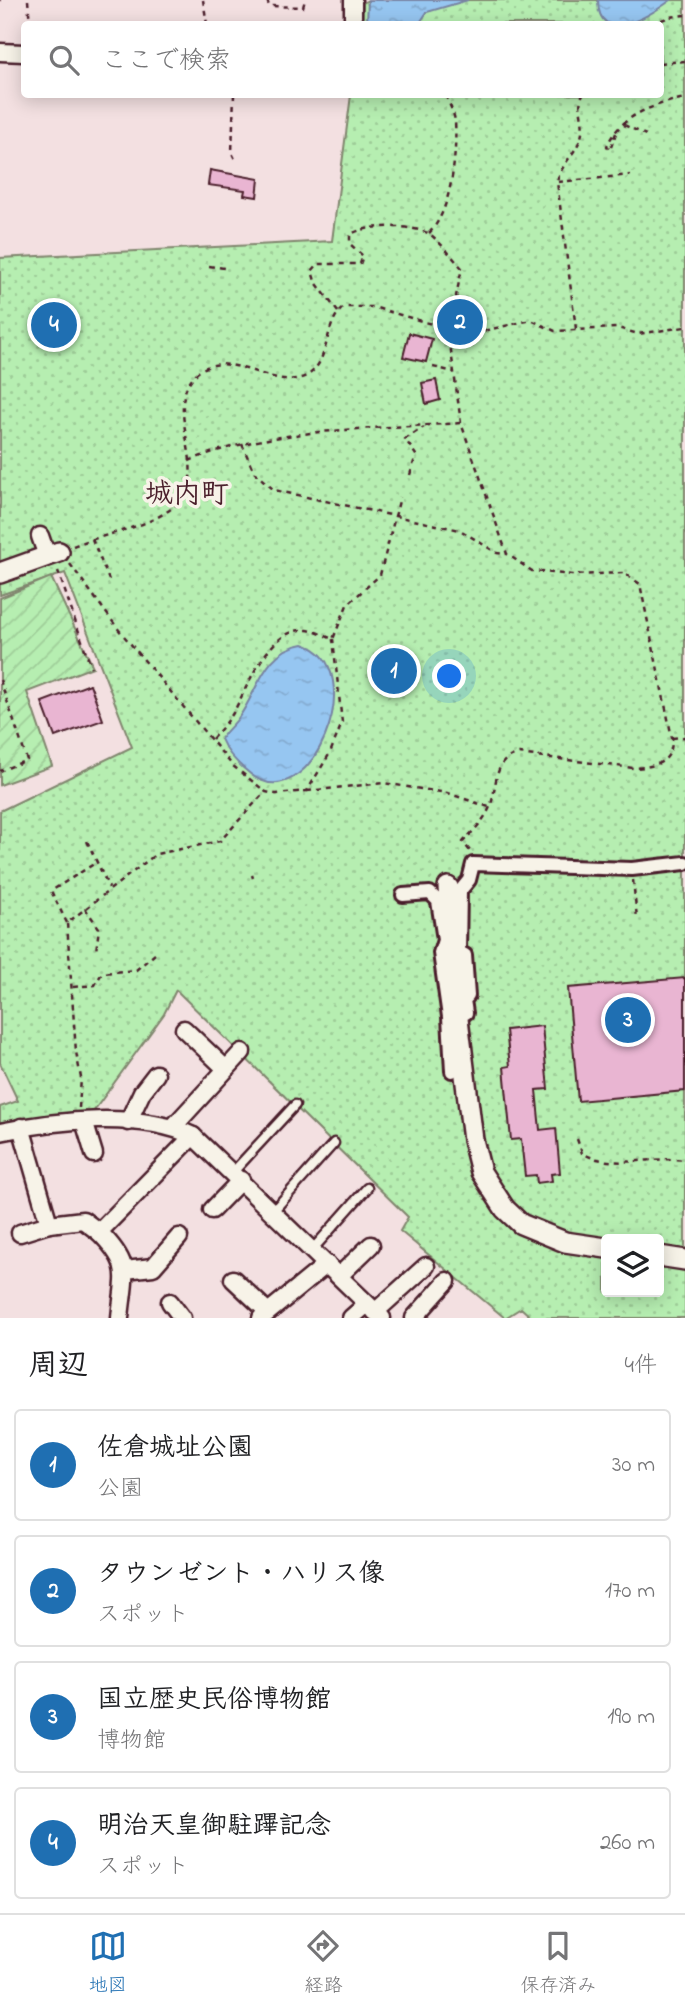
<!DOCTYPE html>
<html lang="ja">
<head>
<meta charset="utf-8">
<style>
  body { margin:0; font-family:"Indie Flower","Klee One",sans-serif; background:#f6f6f6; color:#202124 }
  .controls { position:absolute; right:21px; bottom:21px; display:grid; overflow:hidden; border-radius:7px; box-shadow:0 4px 18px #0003 }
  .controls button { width:63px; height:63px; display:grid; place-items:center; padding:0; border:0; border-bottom:2px solid #e0e0e0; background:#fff; color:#202124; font:35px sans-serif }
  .you { position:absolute; left:450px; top:677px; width:24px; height:24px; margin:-18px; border:5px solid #fff; border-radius:50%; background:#1a73e8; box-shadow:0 0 0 10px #1a73e833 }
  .badge { display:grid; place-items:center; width:46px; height:46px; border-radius:50%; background:#1f6fb2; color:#fff; font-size:23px; font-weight:700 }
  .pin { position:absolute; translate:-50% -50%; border:4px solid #fff; box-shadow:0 2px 7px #0006 }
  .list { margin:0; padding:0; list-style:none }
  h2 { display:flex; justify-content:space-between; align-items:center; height:91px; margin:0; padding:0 28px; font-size:30px }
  h2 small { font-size:23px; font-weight:400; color:#757577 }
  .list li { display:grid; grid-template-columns:46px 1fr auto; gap:21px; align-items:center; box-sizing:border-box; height:112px; margin:0 14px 14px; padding:0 14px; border:2px solid #e0e0e0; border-radius:7px }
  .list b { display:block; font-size:26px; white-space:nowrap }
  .list p { margin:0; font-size:23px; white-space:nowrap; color:#757577 }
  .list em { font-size:23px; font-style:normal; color:#757577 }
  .icon { flex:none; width:38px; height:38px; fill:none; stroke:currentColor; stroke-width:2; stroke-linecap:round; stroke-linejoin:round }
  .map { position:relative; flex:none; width:685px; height:1318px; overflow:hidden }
  .search { position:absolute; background:#fff; box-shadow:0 4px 18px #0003; left:21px; right:21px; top:21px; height:77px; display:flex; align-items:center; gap:18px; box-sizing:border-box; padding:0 24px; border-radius:7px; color:#757577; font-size:26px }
  .sheet { height:595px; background:#fff }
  nav { display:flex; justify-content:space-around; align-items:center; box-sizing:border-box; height:98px; border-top:2px solid #e0e0e0; background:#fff; font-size:19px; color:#757577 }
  nav a { display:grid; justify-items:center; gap:4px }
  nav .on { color:#1f6fb2 }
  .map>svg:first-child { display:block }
</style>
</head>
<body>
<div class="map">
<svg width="685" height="1318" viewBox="0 0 685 1318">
  <defs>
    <pattern id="park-dots" width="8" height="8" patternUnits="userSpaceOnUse" patternTransform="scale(1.75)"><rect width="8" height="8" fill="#b6eeb1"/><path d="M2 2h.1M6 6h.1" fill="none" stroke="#9ecc98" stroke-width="1.8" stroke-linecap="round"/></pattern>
    <pattern id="garden-furrows" width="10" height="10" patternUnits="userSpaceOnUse" patternTransform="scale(1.75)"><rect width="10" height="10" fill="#b6eeb1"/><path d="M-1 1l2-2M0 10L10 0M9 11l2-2" fill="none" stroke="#9ecc98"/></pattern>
    <pattern id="water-ripples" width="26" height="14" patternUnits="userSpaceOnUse" patternTransform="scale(1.75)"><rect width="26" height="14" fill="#96c6f1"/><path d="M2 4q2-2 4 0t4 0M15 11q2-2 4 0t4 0" fill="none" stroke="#83aacf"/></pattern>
  </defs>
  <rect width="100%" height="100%" fill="#f3e0e1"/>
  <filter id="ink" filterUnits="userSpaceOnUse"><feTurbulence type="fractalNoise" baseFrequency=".0143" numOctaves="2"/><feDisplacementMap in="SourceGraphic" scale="14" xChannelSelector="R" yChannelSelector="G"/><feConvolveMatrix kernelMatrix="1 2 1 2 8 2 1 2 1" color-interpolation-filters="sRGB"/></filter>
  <g filter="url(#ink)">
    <!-- park -->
    <path fill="url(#park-dots)" stroke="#80866e" stroke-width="2" fill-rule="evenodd" d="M368,0H685V1318H532L521,1308L505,1318L400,1231L408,1217L176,990L164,1014L93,1112L0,1123V1107L18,1101L0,1063V811L132,747L65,573L0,595V258L332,241L351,95L660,94V24H362L363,3ZM606,1239H659V1292H606Z"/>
    <!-- garden -->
    <polygon fill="url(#garden-furrows)" stroke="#80866e" stroke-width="2" points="51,577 93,667 27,692 52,766 0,785 0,598"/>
    <!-- water -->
    <g fill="url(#water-ripples)" stroke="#7883a2" stroke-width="2">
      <polygon points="368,0 468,0 427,12 419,24 367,24"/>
      <path d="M598,0H671C652,14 598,49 598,0Z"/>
      <path d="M303,644C374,666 309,826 248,772C237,763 226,752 221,739C226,730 234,725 239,717C258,691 264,650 303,644Z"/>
    </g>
    <!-- building -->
    <g fill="#e9b5d2" stroke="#4a1f2b" stroke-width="2">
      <polygon points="210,170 259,179 257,197 244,195 245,190 208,185"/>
      <polygon points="409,333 432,339 426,362 403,357"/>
      <polygon points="436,380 440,400 426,404 422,383"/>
      <polygon points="90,684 103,720 55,737 42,702"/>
      <polygon points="685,978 685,1091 578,1101 568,988"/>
      <polygon points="542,1026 548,1089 536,1090 540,1130 556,1128 560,1173 551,1174 552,1181 537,1183 536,1175 525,1176 521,1139 511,1140 504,1067 510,1066 506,1030"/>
    </g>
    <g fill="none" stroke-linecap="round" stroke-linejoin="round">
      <!-- service casing -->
      <g stroke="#4a1f2b" stroke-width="13">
        <g id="service">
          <polyline points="233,1172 295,1105"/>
          <polyline points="274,1210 334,1143"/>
          <polyline points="312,1250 367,1188"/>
        </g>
      </g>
      <!-- pedestrian casing -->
      <g stroke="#4a1f2b" stroke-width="18">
        <g id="pedestrian">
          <polyline points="403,895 430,893 438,901 444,940 440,953 449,1017 452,1071"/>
          <polyline points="466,1013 464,1000 468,996 465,955 459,952 460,891 469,880 473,864 632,869 685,863"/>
        </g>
      </g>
      <!-- minor casing -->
      <g stroke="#4a1f2b" stroke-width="21">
        <g id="minor">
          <polyline points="353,24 353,0"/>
          <polyline points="0,52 24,53"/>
          <polyline points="40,536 47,556"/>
          <polyline points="184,1029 226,1069"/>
          <polyline points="84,1121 94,1154"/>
          <polyline points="128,1122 142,1092 156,1074"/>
          <polyline points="174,1126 242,1052"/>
          <polyline points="21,1127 49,1224 83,1220 99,1232"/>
          <path d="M0,1132C56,1120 141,1111 193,1136L382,1318"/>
          <polyline points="212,1210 241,1180"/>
          <polyline points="20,1233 49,1224"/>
          <polyline points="125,1270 153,1267 179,1237"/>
          <polyline points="339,1276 371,1245"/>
          <polyline points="233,1279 268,1312"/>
          <polyline points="170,1302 182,1318"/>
          <polyline points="375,1312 426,1266"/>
          <path d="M120,1318C124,1274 133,1266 99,1232L193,1136"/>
          <polyline points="261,1318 327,1264"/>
          <polyline points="351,1318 367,1304"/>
          <polyline points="414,1318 447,1281"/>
        </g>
      </g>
      <!-- tertiary casing -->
      <g stroke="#4a1f2b" stroke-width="24">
        <g id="tertiary">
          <polyline points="0,573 59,552"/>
          <polyline points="448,887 458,1019 473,1140 481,1172 505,1209 521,1224 565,1242 606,1248"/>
          <polyline points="659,1256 685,1260"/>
        </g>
      </g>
      <!-- path -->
      <g stroke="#4a1f2b" stroke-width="2.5" stroke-dasharray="5 5" stroke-linecap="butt">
        <polyline points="0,0 1,0"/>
        <polyline points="28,0 30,24"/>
        <polyline points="203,0 207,24"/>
        <polyline points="267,0 269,6 303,7 305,0"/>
        <polyline points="652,24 669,17 685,15"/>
        <polyline points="660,63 685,61"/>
        <polyline points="234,94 232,153 236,161"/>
        <polyline points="624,125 646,135"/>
        <path d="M616,133L610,150L607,146C620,115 655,104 685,98"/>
        <polyline points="558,182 631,175"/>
        <path d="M429,233C452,211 457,152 455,121C454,112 448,103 446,94"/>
        <polyline points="209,266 224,268"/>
        <path d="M338,312L315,281L312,271L318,264H360L363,256L350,244V235C364,224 416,224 431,235C442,244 452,257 462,268L456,296L473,331"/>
        <path d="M448,329L461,423L507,554L532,571L572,575L624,573L640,584L672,738C673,763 655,767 633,768L519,754C492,758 498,787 490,807C484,821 472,832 463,842L470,851"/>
        <path d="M576,329L557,182C561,163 579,151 582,133C585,120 576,106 583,94"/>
        <polyline points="433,367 454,372"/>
        <polyline points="242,444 254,472 274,490 460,530 497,553 506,554"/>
        <path d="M189,461C267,428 376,429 461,423"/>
        <polyline points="410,475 416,455 405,439 424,427"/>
        <polyline points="92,539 109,580"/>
        <path d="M73,546C106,533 150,528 177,504C214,471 159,407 197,373C228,346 273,392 306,376C331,363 323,323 344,307H373L456,331H483L531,320L555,331L618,328L638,334L685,327"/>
        <polyline points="70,564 119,630 233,766 266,792 276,794 307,791 330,753 342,723 333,639"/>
        <polyline points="58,571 91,667"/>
        <polyline points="0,680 27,760 0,771"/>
        <polyline points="672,738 685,737"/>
        <path d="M212,739C220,730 227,723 233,713C248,687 268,627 307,630C316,631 325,636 333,639L347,605L380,575L400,497"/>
        <polyline points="307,791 383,783 447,793 489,807"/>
        <polyline points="87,841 109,888"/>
        <polyline points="252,875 253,878"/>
        <polyline points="633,880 637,918"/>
        <polyline points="85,908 99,928 96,951"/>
        <polyline points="67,923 51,891 97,862"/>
        <polyline points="73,987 95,985 102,973 136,970 155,954"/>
        <polyline points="79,1108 81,1078 76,1052 67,923 156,854 220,841 265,792"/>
        <path d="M577,1139L582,1153C612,1170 651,1156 685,1160"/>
      </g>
      <!-- service -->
      <use href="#service" stroke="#f7f3e8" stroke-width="8"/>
      <!-- pedestrian -->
      <use href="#pedestrian" stroke="#f7f3e8" stroke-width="12"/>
      <!-- minor -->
      <use href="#minor" stroke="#f7f3e8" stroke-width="16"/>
      <!-- tertiary -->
      <use href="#tertiary" stroke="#f7f3e8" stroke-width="19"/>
    </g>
  </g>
  <g text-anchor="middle" stroke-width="7" stroke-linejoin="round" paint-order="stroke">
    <!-- quarter labels -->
    <g font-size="28" font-weight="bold" fill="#4a1f2b" stroke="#f7f3e8">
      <text x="187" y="502">城内町</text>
    </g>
  </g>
</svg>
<div class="controls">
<button><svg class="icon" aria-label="layers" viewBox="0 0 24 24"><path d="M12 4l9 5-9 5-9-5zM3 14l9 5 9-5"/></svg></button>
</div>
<div class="you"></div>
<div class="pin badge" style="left:394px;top:671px">1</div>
<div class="pin badge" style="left:460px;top:322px">2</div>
<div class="pin badge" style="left:628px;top:1020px">3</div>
<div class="pin badge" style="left:54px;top:325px">4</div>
<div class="search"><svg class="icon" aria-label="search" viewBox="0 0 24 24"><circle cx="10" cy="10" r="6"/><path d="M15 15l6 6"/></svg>ここで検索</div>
</div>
<section class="sheet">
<h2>周辺<small>4件</small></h2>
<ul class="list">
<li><span class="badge">1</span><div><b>佐倉城址公園</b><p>公園</p></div><em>30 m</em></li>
<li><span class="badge">2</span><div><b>タウンゼント・ハリス像</b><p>スポット</p></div><em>170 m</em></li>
<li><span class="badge">3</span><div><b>国立歴史民俗博物館</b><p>博物館</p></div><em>190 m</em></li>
<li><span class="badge">4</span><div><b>明治天皇御駐蹕記念</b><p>スポット</p></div><em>260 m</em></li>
</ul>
</section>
<nav>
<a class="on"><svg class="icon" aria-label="map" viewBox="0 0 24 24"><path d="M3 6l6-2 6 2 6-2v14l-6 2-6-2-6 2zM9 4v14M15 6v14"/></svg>地図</a>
<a><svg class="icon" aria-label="directions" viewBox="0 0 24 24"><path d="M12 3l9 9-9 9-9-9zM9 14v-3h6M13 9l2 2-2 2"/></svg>経路</a>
<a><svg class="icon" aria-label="saved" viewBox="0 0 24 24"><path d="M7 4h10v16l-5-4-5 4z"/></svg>保存済み</a>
</nav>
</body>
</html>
